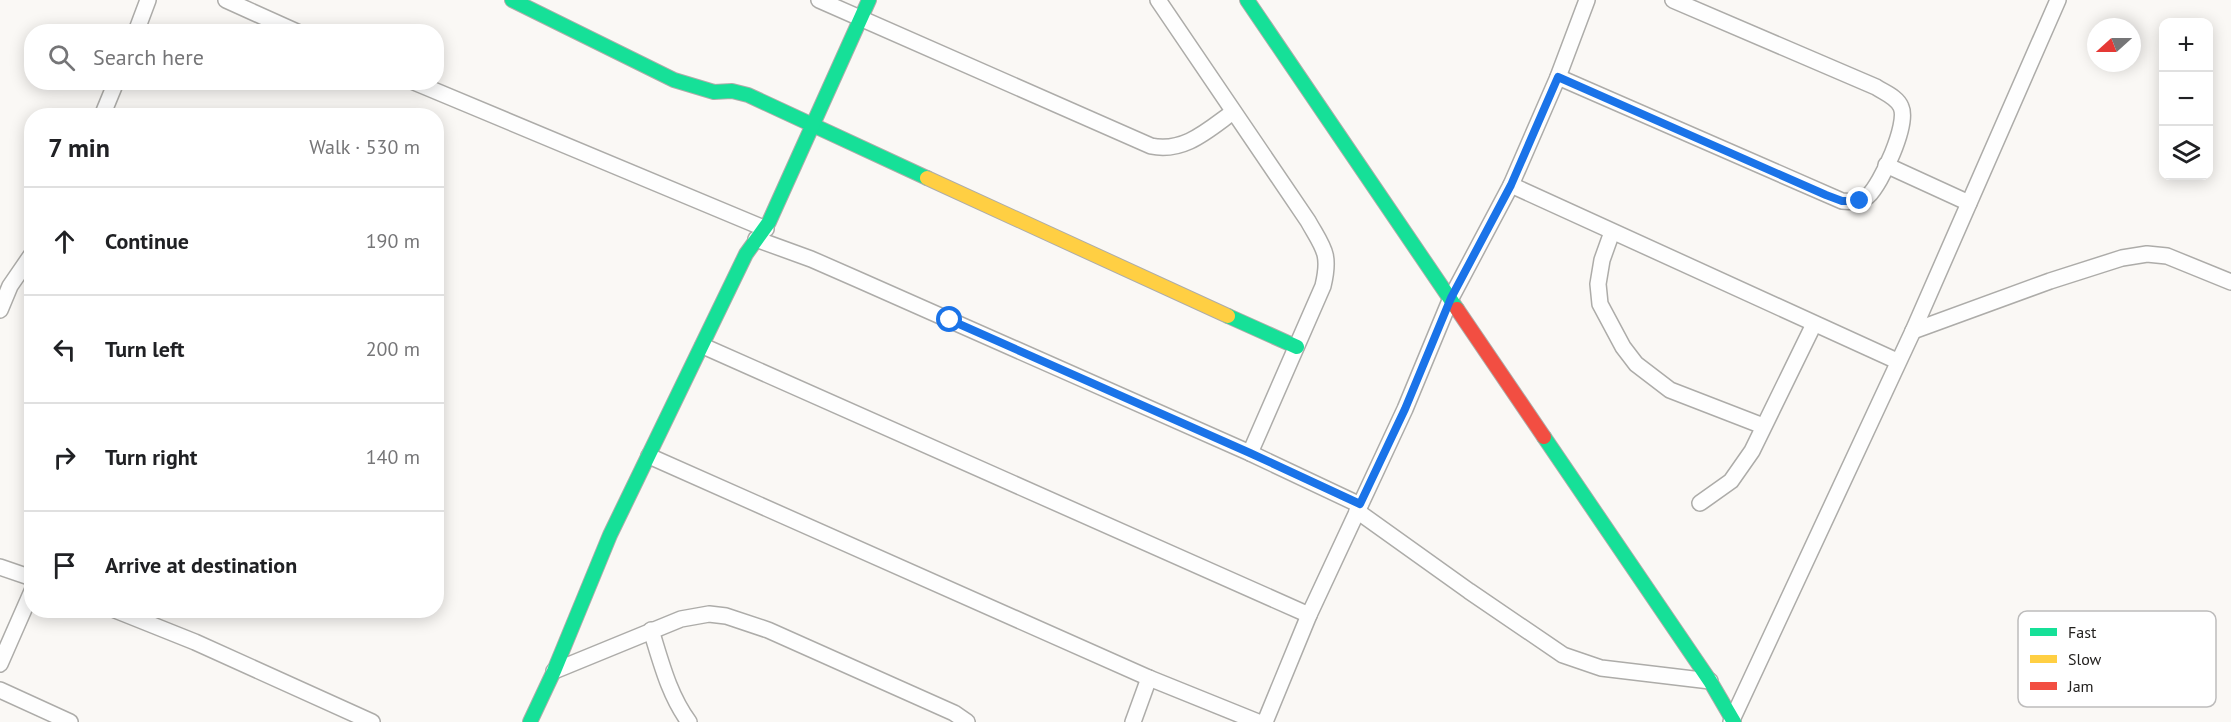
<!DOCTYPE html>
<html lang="en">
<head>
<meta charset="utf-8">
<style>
  body { margin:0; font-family:"PT Sans",sans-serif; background:#f2f2f2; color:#202124 }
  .controls { position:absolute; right:18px; top:18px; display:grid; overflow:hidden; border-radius:12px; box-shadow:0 3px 15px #0003 }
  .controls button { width:54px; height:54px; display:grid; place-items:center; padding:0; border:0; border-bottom:2px solid #e0e0e0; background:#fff; color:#202124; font:30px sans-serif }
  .compass { position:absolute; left:2087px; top:18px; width:54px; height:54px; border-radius:50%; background:#fff; box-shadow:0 3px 15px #0003; rotate:249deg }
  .stop { position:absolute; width:18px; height:18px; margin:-14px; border:4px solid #1a73e8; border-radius:50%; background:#fff }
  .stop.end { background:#1a73e8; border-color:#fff; box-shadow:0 2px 6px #0008 }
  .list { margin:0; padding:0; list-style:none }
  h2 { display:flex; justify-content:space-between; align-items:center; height:78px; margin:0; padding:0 24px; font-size:26px }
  h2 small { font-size:20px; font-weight:400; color:#757577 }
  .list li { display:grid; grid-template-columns:39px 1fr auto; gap:18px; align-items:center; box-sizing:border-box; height:108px; padding:0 24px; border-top:2px solid #e0e0e0 }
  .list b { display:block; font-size:22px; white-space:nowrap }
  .list em { font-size:20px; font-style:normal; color:#757577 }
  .icon { flex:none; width:33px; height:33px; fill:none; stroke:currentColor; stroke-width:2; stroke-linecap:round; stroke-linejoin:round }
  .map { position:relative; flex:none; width:2231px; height:722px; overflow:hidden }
  .search { position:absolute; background:#fff; box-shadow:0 3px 15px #0003; left:24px; top:24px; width:420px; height:66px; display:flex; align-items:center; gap:15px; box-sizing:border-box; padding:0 21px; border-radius:24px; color:#757577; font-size:22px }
  .panel { position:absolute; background:#fff; box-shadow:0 3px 15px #0003; left:24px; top:108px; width:420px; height:510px; border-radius:24px }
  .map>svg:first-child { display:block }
</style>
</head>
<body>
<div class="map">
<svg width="2231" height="722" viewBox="0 0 2231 722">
  <rect width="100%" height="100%" fill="#faf8f5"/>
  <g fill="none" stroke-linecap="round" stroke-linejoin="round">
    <!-- street casing -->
    <g stroke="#adaca9" stroke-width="18">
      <g id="street">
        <polyline points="226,0 297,32"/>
        <path d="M819,0L1151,146C1184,153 1208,130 1233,112"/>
        <path d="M1158,0L1308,221C1323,248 1331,253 1323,286L1250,453"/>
        <polyline points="136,32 148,0"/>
        <path d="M1558,77L1842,201C1851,202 1860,202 1868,196C1881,184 1909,124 1901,107C1897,97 1885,93 1876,87L1673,0"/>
        <polyline points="414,82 766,229"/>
        <polyline points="102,116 116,82"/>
        <polyline points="1886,165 1969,203"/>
        <polyline points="1511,185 1897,361"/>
        <polyline points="1612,232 1602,260 1598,284 1600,304 1623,347 1636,364 1670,390 1763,426"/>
        <polyline points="756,239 811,259 859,280 1250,453 1360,505"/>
        <polyline points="0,310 10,286 32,254"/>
        <polyline points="1913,331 2050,281 2122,258 2147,254 2167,256 2231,282"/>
        <polyline points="703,346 1309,615"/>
        <polyline points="649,456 1149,678 1258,722"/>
        <polyline points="1700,503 1731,481 1752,451 1814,324"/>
        <polyline points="1357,511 1469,591 1563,655 1601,668 1710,681"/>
        <polyline points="0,567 32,578"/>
        <polyline points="115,610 195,642 372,722"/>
        <path d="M651,630C661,662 669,695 689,722"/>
        <polyline points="0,664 32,591"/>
        <polyline points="554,671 681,619 709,614 726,616 768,630 954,713 967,722"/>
        <polyline points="0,690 70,722"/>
        <polyline points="1133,722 1149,678"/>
        <polyline points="1265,722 1309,615 1405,409 1451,298 1511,185 1558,77 1587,0"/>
        <polyline points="1731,722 1913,331 2058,0"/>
      </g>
    </g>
    <!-- fast casing -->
    <g stroke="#adaca9" stroke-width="16">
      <g id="fast">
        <polyline points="512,0 674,80 714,92 732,91 748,95 927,178"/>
        <polyline points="1247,0 1457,309"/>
        <polyline points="1228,316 1297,347"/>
        <polyline points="1544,437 1710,681 1734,722"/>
        <polyline points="530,722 554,671 610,535 746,254 769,222 869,0"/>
      </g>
    </g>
    <!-- slow casing -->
    <g stroke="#adaca9" stroke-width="16">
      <polyline id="slow" points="927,178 1228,316"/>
    </g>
    <!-- jam casing -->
    <g stroke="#adaca9" stroke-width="16">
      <polyline id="jam" points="1457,309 1544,437"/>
    </g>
    <!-- street -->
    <use href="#street" stroke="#fefefe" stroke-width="15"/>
    <!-- fast -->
    <use href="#fast" stroke="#16e098" stroke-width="14"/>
    <!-- slow -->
    <use href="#slow" stroke="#ffcf43" stroke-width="14"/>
    <!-- jam -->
    <use href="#jam" stroke="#f24e42" stroke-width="14"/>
  </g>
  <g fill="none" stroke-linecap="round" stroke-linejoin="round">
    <!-- route -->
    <polyline stroke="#1a73e8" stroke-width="8" points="950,320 1250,453 1360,504 1405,409 1451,298 1511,185 1558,77 1826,195 1842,201 1860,201"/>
  </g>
  <!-- legend -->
  <rect x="2018" y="611" width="198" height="96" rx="9" fill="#fff" stroke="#bdbcbc" stroke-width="1.5"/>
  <rect x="2030" y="628" width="27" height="8" fill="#16e098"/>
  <rect x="2030" y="655" width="27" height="8" fill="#ffcf43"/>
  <rect x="2030" y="682" width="27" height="8" fill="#f24e42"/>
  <g font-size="16" fill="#22201e">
    <text x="2068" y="638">Fast</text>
    <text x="2068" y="665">Slow</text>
    <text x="2068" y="692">Jam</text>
  </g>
</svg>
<div class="controls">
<button>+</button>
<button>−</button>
<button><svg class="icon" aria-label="layers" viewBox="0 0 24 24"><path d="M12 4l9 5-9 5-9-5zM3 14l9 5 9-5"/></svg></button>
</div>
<svg class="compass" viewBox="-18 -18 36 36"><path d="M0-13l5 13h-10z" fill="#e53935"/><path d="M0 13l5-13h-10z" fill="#757577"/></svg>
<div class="stop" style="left:950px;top:320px"></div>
<div class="stop end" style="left:1860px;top:201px"></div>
<div class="search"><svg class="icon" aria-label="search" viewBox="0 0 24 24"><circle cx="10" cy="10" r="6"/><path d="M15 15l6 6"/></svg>Search here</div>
<section class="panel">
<h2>7 min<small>Walk · 530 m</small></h2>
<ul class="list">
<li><svg class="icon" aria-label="ahead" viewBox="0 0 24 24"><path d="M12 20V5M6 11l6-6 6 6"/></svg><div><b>Continue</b></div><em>190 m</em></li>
<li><svg class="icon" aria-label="left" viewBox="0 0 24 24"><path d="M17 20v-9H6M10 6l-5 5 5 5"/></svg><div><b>Turn left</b></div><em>200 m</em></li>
<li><svg class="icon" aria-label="right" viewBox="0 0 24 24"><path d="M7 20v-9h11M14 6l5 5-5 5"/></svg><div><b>Turn right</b></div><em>140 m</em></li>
<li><svg class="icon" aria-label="arrive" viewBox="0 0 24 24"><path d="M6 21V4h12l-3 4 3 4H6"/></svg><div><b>Arrive at destination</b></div></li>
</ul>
</section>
</div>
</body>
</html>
